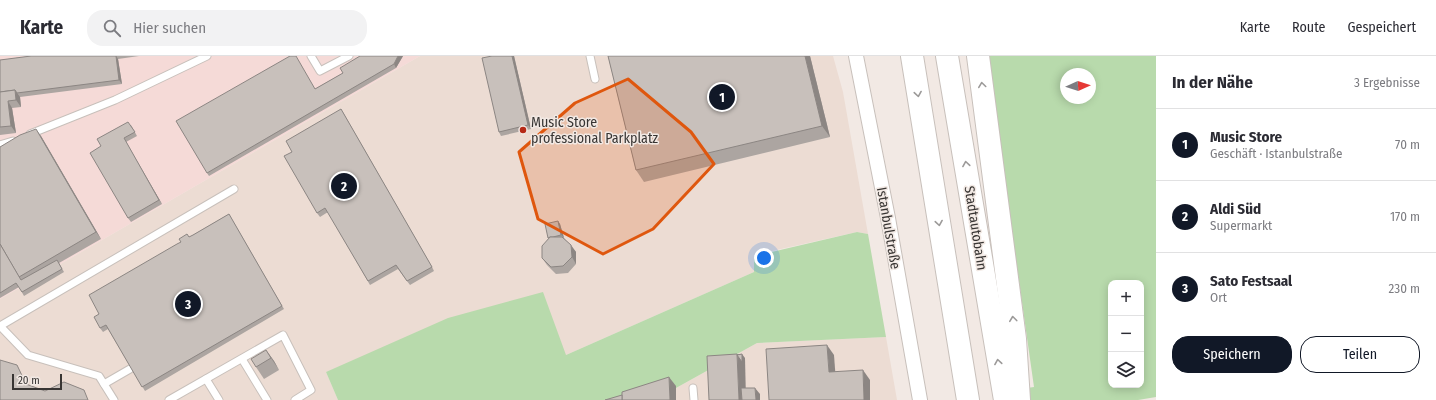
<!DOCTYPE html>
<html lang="de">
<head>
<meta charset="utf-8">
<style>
  body { margin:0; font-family:"Fira Sans Condensed",sans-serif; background:#f2f2f3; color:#2b2b33 }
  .controls { position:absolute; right:12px; bottom:12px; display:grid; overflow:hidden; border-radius:8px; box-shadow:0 2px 10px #0003 }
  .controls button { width:36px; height:36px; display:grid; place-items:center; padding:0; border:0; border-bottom:1px solid #e1e1e2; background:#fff; color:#2b2b33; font:20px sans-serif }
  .compass { position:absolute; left:1060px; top:12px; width:36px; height:36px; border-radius:50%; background:#fff; box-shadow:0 2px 10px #0003; rotate:87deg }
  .scale { position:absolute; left:12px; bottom:10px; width:50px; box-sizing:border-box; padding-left:4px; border:2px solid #383533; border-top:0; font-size:11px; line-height:14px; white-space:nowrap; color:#383533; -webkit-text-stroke:3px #f2e9e4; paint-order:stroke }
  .you { position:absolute; left:764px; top:202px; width:14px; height:14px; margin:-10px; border:3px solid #fff; border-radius:50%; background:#1a73e8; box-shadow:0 0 0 6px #1a73e833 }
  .badge { display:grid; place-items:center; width:26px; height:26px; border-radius:50%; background:#111827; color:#fff; font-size:13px; font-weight:700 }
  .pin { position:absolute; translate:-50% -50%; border:2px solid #fff; box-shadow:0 1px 4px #0006 }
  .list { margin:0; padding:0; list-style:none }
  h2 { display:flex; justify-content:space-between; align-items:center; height:52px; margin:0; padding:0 16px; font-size:17px }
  h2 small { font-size:13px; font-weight:400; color:#7c7c81 }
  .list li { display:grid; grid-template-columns:26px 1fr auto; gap:12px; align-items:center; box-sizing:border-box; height:72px; padding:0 16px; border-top:1px solid #e1e1e2 }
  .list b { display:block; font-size:15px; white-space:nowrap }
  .list p { margin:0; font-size:13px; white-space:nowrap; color:#7c7c81 }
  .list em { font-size:13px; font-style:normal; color:#7c7c81 }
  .actions { display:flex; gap:8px; padding:12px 16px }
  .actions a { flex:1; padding:9px 0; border:1px solid #111827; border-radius:16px; text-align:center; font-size:14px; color:#111827 }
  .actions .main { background:#111827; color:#fff }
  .icon { flex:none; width:22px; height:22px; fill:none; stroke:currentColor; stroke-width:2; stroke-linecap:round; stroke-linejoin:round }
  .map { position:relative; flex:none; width:1156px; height:344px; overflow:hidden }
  header { display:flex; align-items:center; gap:24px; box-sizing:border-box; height:56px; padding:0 20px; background:#fff; border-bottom:1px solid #e1e1e2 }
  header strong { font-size:19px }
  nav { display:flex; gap:22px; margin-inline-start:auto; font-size:14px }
  .search { width:280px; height:36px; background:#f2f2f3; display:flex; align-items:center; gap:10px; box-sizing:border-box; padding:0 14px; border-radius:16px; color:#7c7c81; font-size:15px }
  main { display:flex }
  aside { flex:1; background:#fff }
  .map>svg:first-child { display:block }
</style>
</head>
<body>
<header>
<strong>Karte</strong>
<div class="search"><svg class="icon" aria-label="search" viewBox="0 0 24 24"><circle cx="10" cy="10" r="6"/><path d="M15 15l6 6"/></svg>Hier suchen</div>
<nav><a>Karte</a><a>Route</a><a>Gespeichert</a></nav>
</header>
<main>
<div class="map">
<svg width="1156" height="344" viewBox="0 0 1156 344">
  <rect width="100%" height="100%" fill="#f2e9e4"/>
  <!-- built -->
  <g fill="#ecdcd3">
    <polygon points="420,0 833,0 843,36 868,178 857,176 754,199 754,216 566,299 326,316 338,344 0,344 0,243"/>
    <polygon points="886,281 897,344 628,344 676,332 757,287"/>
  </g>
  <!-- industrial -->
  <polygon fill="#f5dad7" points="0,0 420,0 0,243"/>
  <!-- green -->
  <g fill="#b8daac" fill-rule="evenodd">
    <path d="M987,0H1156V341L1138,344H1029L1027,332L1034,331ZM1066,18H1090V42H1066ZM1111,227H1141V329H1111Z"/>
    <polygon points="857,176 868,178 886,281 757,287 676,332 628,344 338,344 326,316 448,262 543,236 566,299 754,216 754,200"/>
  </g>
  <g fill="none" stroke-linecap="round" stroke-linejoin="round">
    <!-- service casing -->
    <g stroke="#c8c0bb" stroke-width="9">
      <g id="service">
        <polyline points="311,0 320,15 349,0"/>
        <polyline points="590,0 595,23"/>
        <polyline points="30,78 115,44 207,0"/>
        <polyline points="0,89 13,85"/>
        <polyline points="0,270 234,133"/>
        <polyline points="0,270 28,299 99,320 114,344"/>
        <polyline points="242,303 267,344"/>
        <polyline points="206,323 219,344"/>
        <polyline points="104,328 130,313"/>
        <polyline points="693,332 694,344"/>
        <polyline points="169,344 283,279 311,334 295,344"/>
      </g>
    </g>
    <!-- minor casing -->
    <g stroke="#c8c0bb" stroke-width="16">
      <polyline id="minor" points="856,0 888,162 920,344"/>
    </g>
    <!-- trunk casing -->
    <g stroke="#c8c0bb" stroke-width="24">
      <g id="trunk">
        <polyline points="912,0 968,344"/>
        <polyline points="947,0 1005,344"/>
        <polyline points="978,0 1015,283 1019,344"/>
      </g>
    </g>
    <!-- service -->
    <use href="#service" stroke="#fff" stroke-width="7"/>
    <!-- minor -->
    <use href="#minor" stroke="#fff" stroke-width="14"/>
    <!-- trunk -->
    <use href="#trunk" stroke="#fff" stroke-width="22"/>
  </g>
  <!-- wall -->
  <g fill="#aca5a1">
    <polygon points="31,0 139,0 118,3 122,28 20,41 21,51 12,52 16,77 0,79 0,4"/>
    <polygon points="403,0 396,12 209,120 207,117 315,33 343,17"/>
    <polygon points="492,0 514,0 531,73 501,80 499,76"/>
    <polygon points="608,0 810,0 830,81 644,126 636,114"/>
    <polygon points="341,53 434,215 410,229 398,213 370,229 328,156 320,161 317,157 292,96"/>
    <polygon points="131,69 137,80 126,86 162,148 131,166 128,162 101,90"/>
    <polygon points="41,80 101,183 59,207 64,216 24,240 19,231 0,242 0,91"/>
    <polygon points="229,158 284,253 145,335 108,273 103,276 100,272 99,258 181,186"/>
    <polygon points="558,165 560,168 564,182 576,196 576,208 568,217 556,218 547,209 542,202 548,183"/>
    <polygon points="266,294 274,305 279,314 264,323 256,311"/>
  </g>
  <!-- shaded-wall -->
  <g fill="#8c8683">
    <polygon points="116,0 118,3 122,28 119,24"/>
    <polygon points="398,0 403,0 396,12 394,8"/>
    <polygon points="512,0 514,0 531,73 528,69"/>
    <polygon points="805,0 810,0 830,81 822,70"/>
    <polygon points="15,34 20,41 21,51 16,44"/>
    <polygon points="8,45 12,52 16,77 11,70"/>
    <polygon points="341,53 343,57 434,215 432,211"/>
    <polygon points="36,73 41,80 101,183 96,176"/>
    <polygon points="124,82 126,86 162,148 159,144"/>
    <polygon points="558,165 560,168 564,182 561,179"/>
    <polygon points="571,189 576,196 576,208 572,201"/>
    <polygon points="827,289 834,299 836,326 829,316"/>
    <polygon points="266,294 274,305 279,314 271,302"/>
    <polygon points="737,298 742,298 745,302 746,344 739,344"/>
    <polygon points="863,314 870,324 870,344 864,344"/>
    <polygon points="669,321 676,330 676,344 670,344"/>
    <polygon points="755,332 760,338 760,344 756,344"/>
  </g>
  <!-- building -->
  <g fill="#c8c0bb" stroke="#8c8683">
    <polygon points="31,0 116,0 119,24 17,37 15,34 0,36 0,4"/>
    <polygon points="290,0 296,0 315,33 343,17 340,12 360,0 398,0 394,8 207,117 176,65"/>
    <polygon points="492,0 512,0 528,69 499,76 482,2"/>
    <polygon points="608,0 805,0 822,70 636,114"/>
    <polygon points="15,34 16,44 8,45 11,70 0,71 0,36"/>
    <polygon points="341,53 432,211 407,225 396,209 368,225 325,152 317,157 284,100 292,96 286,85"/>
    <polygon points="128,66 135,76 124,82 159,144 128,162 90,97 101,90 97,83"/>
    <polygon points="36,73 96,176 19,221 0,188 0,91 20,79"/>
    <polygon points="229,158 282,250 142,331 106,269 100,272 94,261 99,258 89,239 177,188 181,186 179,183 187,178 189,181 193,179"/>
    <polygon points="558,165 561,179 553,181 550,181 548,182 545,168"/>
    <polygon points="550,181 562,181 571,189 572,201 563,210 551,211 542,202 542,190"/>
    <polygon points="0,188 21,224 57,204 62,213 22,236 16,227 0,237"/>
    <polygon points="827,289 829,316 863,314 864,344 769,344 766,293"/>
    <polygon points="266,294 271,302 256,311 251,303"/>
    <polygon points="737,298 739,344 709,344 707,300"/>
    <polygon points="742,298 742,306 737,299"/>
    <polygon points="0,304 17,309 26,328 45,335 64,326 84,334 88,344 0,344"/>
    <polygon points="669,321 670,344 622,344 622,336"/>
    <polygon points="741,332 755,332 756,344 742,344"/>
    <polygon points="622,339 622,344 605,344"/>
  </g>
  <!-- one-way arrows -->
  <defs><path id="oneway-chevron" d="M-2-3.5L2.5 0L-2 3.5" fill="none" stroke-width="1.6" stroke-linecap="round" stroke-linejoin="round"/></defs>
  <g stroke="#9c9a99">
    <use href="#oneway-chevron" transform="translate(982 29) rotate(-98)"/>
    <use href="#oneway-chevron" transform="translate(918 38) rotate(81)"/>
    <use href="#oneway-chevron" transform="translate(966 108) rotate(-99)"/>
    <use href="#oneway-chevron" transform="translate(939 167) rotate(81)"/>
    <use href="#oneway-chevron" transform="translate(1013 263) rotate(-97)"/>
    <use href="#oneway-chevron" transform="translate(998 306) rotate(-99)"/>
  </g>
  <!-- marked area -->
  <path fill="#df570e" fill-opacity="0.2" stroke="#df570e" stroke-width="3" stroke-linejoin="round" d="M628,23L691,76L714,108L653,173L603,198L538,163L519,96L575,47Z"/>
  <!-- markers -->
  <circle fill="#b62917" stroke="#f2e9e4" stroke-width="1.5" cx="523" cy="74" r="4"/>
  <g text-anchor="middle" stroke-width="3" stroke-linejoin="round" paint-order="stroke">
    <!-- poi labels -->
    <g font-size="14" fill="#383533" stroke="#f2e9e4" text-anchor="start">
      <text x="531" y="71">Music Store<tspan x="531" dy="16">professional Parkplatz</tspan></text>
    </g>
    <!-- street labels -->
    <g font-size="14" fill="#383533" stroke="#f2e9e4">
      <text transform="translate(889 172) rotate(80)" y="5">Istanbulstraße</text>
      <text transform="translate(976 172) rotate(81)" y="5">Stadtautobahn</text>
    </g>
  </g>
</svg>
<div class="controls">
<button>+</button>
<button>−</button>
<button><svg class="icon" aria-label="layers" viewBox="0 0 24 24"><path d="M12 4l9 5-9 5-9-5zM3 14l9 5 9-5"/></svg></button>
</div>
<svg class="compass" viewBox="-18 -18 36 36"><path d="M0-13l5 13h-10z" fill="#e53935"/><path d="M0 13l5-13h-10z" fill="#7c7c81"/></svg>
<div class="scale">20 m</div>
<div class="you"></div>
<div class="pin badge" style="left:722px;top:41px">1</div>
<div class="pin badge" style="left:344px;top:130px">2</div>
<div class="pin badge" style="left:188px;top:248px">3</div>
</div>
<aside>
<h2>In der Nähe<small>3 Ergebnisse</small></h2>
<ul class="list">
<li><span class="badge">1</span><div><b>Music Store</b><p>Geschäft · Istanbulstraße</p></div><em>70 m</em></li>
<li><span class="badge">2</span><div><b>Aldi Süd</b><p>Supermarkt</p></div><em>170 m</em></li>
<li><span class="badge">3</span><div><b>Sato Festsaal</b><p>Ort</p></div><em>230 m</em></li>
</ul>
<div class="actions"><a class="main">Speichern</a><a>Teilen</a></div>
</aside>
</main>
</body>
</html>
